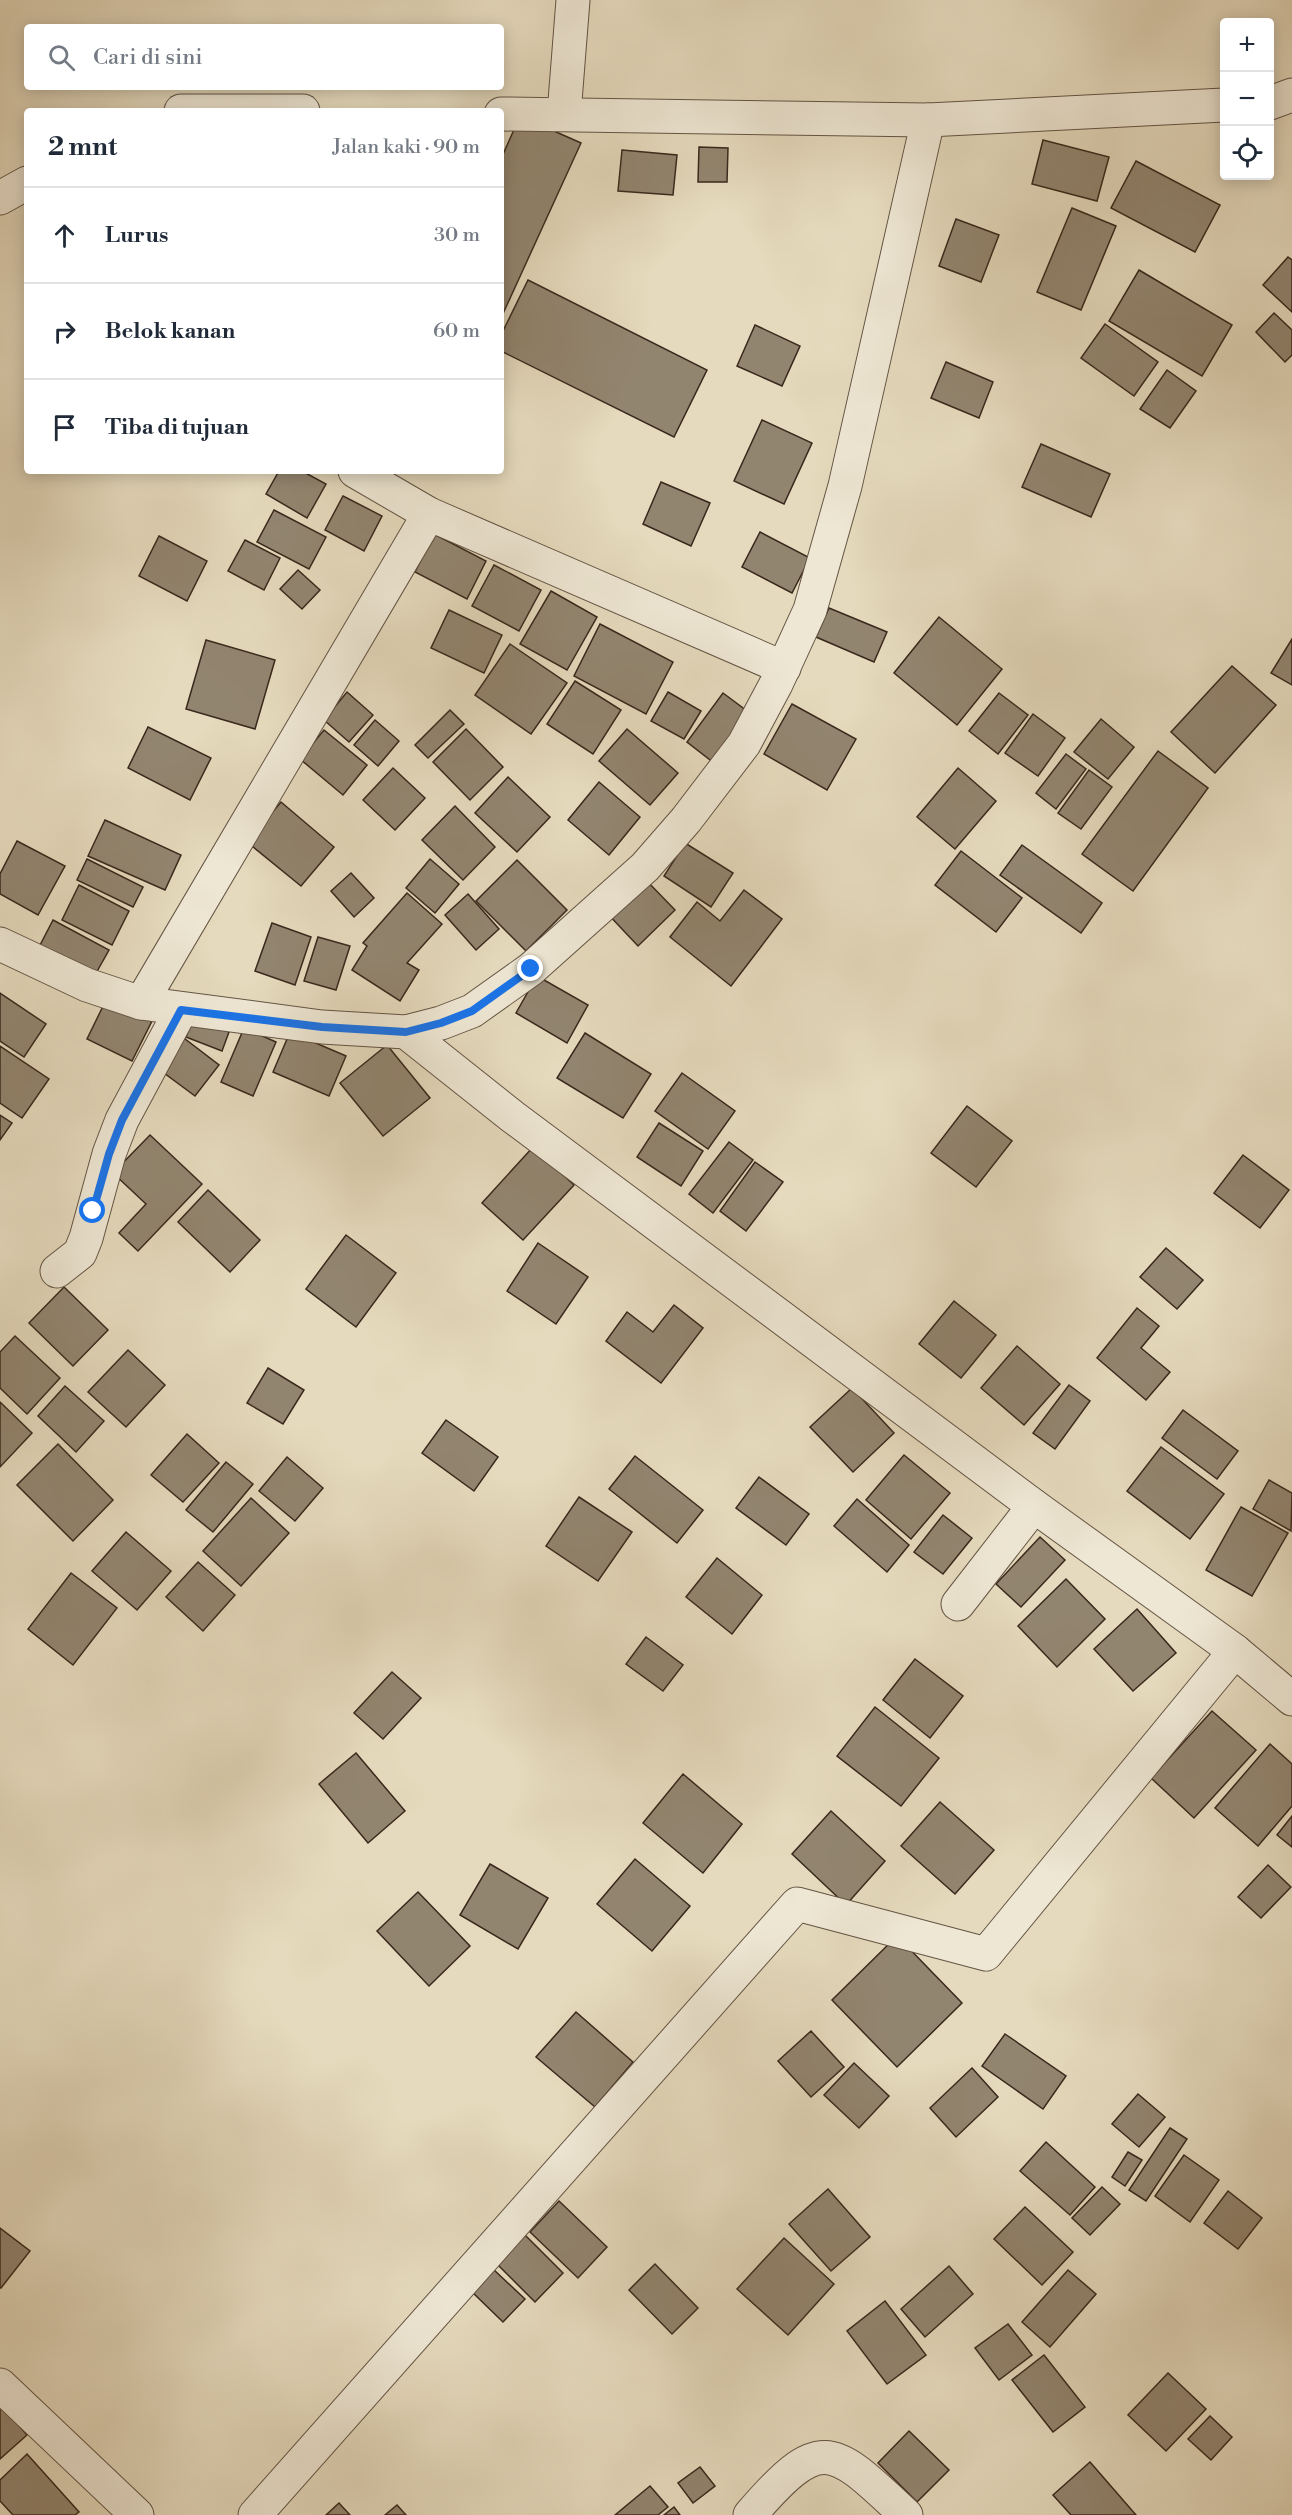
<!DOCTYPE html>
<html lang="id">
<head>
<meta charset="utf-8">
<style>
  body { margin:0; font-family:"Libre Bodoni",serif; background:#f2f2f3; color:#1f2937 }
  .controls { position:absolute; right:18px; top:18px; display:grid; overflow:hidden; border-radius:6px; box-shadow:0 3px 15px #0003 }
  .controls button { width:54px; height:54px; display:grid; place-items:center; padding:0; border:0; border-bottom:2px solid #e0e1e3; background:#fff; color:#1f2937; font:30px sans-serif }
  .stop { position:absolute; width:18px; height:18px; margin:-14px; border:4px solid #1a73e8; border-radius:50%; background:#fff }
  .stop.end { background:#1a73e8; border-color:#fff; box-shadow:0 2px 6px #0008 }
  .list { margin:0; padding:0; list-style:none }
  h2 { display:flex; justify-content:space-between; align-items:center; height:78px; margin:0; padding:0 24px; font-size:26px }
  h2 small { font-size:20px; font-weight:400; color:#747a83 }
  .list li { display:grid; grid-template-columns:39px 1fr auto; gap:18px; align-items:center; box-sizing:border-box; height:96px; padding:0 24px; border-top:2px solid #e0e1e3 }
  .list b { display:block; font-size:22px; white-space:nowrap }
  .list em { font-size:20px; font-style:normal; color:#747a83 }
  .icon { flex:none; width:33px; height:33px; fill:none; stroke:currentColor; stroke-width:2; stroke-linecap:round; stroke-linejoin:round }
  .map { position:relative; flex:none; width:1292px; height:2515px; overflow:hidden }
  .search { position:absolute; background:#fff; box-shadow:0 3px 15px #0003; left:24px; top:24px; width:480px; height:66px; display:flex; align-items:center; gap:15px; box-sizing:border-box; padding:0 21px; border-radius:6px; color:#747a83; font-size:22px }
  .panel { position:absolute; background:#fff; box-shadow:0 3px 15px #0003; left:24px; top:108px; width:480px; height:366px; border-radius:6px }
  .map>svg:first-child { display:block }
</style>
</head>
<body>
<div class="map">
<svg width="1292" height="2515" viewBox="0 0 1292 2515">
  <rect width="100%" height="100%" fill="#e5dabd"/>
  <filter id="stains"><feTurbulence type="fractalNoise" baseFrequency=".00333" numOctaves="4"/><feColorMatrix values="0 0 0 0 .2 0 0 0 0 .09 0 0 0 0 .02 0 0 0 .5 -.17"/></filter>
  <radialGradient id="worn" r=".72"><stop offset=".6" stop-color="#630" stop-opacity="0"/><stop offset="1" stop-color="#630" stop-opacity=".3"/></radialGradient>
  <!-- building -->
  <g fill="#928570" stroke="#39281c" stroke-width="1.5">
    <polygon points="520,116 581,143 501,318 501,159"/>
    <polygon points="1043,140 1109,157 1097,201 1032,184"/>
    <polygon points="699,147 728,148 727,182 698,182"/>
    <polygon points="622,150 677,155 673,195 618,191"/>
    <polygon points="1136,161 1220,205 1195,252 1111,208"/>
    <polygon points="1072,208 1116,226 1081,310 1037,292"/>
    <polygon points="956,219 999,235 981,282 939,266"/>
    <polygon points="1288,257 1292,260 1292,312 1263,285"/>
    <polygon points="1139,270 1232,325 1202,376 1109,321"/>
    <polygon points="528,280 707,370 674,437 501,351 501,335"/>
    <polygon points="1274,313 1292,330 1292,355 1285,362 1256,332"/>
    <polygon points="1105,324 1158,362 1134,396 1081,358"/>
    <polygon points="755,325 800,346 782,386 737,366"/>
    <polygon points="946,362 993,382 979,418 931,398"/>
    <polygon points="1167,370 1196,391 1170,428 1140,409"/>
    <polygon points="762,420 812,443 784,504 734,481"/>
    <polygon points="1041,444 1110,474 1091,517 1022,487"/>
    <polygon points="279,471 302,471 326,484 307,518 266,494"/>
    <polygon points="661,482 710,503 691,546 643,524"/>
    <polygon points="343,496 382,516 364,551 325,530"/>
    <polygon points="274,510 326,537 309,569 257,542"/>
    <polygon points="760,532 810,558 792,593 742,567"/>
    <polygon points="434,534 486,561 467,599 415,572"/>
    <polygon points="159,536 207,561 187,601 139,576"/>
    <polygon points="245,540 280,558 264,590 228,571"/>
    <polygon points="494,565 541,590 519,631 472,606"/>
    <polygon points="298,570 320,590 302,609 280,589"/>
    <polygon points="551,591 597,617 567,670 520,644"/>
    <polygon points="829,608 887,632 874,662 816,637"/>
    <polygon points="449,610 502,635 484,673 431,648"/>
    <polygon points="939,617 1002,669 957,725 894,673"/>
    <polygon points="600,624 673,662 646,714 574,676"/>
    <polygon points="1292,639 1292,685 1271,673"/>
    <polygon points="206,640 275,660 255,729 186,709"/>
    <polygon points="510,644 567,683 531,734 475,695"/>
    <polygon points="1232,666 1276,705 1215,773 1171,732"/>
    <polygon points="575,681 621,710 593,754 547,724"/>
    <polygon points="347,692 373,715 349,742 324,720"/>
    <polygon points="668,692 701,711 684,739 651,721"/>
    <polygon points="723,693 751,714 714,763 687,742"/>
    <polygon points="999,693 1028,715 998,754 969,731"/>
    <polygon points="792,704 856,739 827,790 764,754"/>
    <polygon points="450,710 464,724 428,758 415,745"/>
    <polygon points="1033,714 1065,738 1038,776 1005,753"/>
    <polygon points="1101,719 1134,747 1108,779 1074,752"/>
    <polygon points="375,720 399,741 378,766 354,745"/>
    <polygon points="148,727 211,758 190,800 128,768"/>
    <polygon points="466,729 503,767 470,800 433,762"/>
    <polygon points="627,729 678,773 650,805 599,761"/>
    <polygon points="324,730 367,765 343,795 300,759"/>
    <polygon points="1158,751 1208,788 1133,891 1082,854"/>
    <polygon points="1066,754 1086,769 1056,809 1036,793"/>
    <polygon points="393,768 425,798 395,830 363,800"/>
    <polygon points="958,768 996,801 955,849 917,817"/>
    <polygon points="1089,770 1112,787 1081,829 1058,813"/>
    <polygon points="508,777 550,817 517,852 475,813"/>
    <polygon points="599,782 640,817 609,855 568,820"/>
    <polygon points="281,802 334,847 301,886 247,842"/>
    <polygon points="455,806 495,847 463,880 422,840"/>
    <polygon points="105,820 181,855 165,890 88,856"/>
    <polygon points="17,841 65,866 38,915 0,894 0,874"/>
    <polygon points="685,843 733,873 711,907 664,876"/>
    <polygon points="1022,845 1102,903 1081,933 1000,875"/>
    <polygon points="961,851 1022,898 996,932 935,885"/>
    <polygon points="87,859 143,887 133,907 77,880"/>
    <polygon points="430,859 459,884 435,913 406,888"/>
    <polygon points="517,860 567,910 526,951 476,901"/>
    <polygon points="351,873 374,898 354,917 331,891"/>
    <polygon points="643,877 675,910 638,946 606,912"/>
    <polygon points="79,885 129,911 112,945 62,920"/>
    <polygon points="744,890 782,919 731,986 670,937 697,902 720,921"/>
    <polygon points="407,893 442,924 407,963 419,970 400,1001 352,970 367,946 363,943"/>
    <polygon points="468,894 499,929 476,950 445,915"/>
    <polygon points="53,920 109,950 91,982 36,953"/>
    <polygon points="272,923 311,937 295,985 255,971"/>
    <polygon points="318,937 350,946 336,990 304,981"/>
    <polygon points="537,976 588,1005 567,1043 516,1013"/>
    <polygon points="0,993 46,1024 24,1057 0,1041"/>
    <polygon points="107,998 152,1021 132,1061 87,1039"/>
    <polygon points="193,1018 229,1032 222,1051 186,1037"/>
    <polygon points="244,1028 276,1042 253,1096 221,1082"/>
    <polygon points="176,1032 219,1065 195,1096 152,1064"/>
    <polygon points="290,1032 346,1056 329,1096 273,1072"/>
    <polygon points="585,1033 651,1074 623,1118 557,1078"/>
    <polygon points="387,1045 430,1098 383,1136 340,1083"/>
    <polygon points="0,1046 49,1079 22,1118 0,1103"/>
    <polygon points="682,1073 735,1111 708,1149 655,1111"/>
    <polygon points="967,1106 1012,1141 976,1187 931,1153"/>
    <polygon points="0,1115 12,1123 0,1140"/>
    <polygon points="659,1123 703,1151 681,1186 637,1157"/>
    <polygon points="150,1135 202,1184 138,1251 119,1233 146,1204 113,1173"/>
    <polygon points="729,1142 753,1160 713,1213 689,1194"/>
    <polygon points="533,1147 574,1185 523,1240 482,1203"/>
    <polygon points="1243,1155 1289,1190 1260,1228 1214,1193"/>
    <polygon points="755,1162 783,1182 746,1231 720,1211"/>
    <polygon points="208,1190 260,1240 230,1272 178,1222"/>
    <polygon points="346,1235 396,1273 356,1327 306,1289"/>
    <polygon points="538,1243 588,1277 556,1324 507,1291"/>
    <polygon points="1166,1248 1203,1280 1177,1309 1140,1277"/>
    <polygon points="64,1287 108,1330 73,1366 29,1323"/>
    <polygon points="954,1301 996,1335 961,1378 919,1344"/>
    <polygon points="674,1305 703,1328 661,1383 606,1341 627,1312 653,1332"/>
    <polygon points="1137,1308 1159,1326 1141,1348 1170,1372 1146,1400 1097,1358"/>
    <polygon points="15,1336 60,1378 27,1414 0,1388 0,1352"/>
    <polygon points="1017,1346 1060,1384 1024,1425 981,1388"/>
    <polygon points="128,1350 165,1385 126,1427 88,1392"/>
    <polygon points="268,1368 304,1390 283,1424 247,1403"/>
    <polygon points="1069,1385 1090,1401 1055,1449 1033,1433"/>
    <polygon points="65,1386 104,1421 76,1452 38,1416"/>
    <polygon points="852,1388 894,1433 853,1472 810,1427"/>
    <polygon points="0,1402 32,1433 0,1467"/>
    <polygon points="1183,1410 1238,1451 1217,1479 1162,1438"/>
    <polygon points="446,1420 498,1457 474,1491 422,1453"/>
    <polygon points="187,1434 219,1463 183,1502 151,1475"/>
    <polygon points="58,1444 113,1500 73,1541 17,1485"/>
    <polygon points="1161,1447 1224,1494 1190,1539 1127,1491"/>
    <polygon points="904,1455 950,1493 911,1539 866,1500"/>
    <polygon points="635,1456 703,1510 677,1543 609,1489"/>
    <polygon points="287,1457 323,1488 295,1521 259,1491"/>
    <polygon points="226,1462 253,1484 213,1532 186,1510"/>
    <polygon points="759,1477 809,1514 786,1545 736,1508"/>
    <polygon points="1269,1480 1292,1493 1291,1531 1253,1509"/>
    <polygon points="579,1497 632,1532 598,1581 546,1546"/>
    <polygon points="251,1498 289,1533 241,1586 203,1551"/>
    <polygon points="857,1499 909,1545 887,1572 834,1526"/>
    <polygon points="1241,1507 1288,1533 1252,1596 1206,1570"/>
    <polygon points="943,1515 972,1538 943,1574 914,1552"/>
    <polygon points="126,1532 171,1571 137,1610 92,1571"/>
    <polygon points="1040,1537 1065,1560 1021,1607 996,1584"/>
    <polygon points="717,1558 762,1595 732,1634 686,1597"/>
    <polygon points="198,1562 235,1595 203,1631 166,1597"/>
    <polygon points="71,1573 117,1608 73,1665 28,1629"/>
    <polygon points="1066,1579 1105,1619 1057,1667 1018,1626"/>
    <polygon points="1137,1609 1176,1653 1133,1691 1094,1649"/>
    <polygon points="646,1637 683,1665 663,1691 626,1664"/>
    <polygon points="915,1659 963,1696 930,1738 883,1700"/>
    <polygon points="392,1672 421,1698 383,1739 354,1713"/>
    <polygon points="875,1707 939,1758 901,1806 837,1756"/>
    <polygon points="1212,1711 1256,1750 1194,1818 1151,1778"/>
    <polygon points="1270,1744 1292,1764 1292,1806 1258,1846 1215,1808"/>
    <polygon points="356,1753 405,1811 368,1843 319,1784"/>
    <polygon points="683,1774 742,1824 703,1873 643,1823"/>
    <polygon points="940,1802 994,1850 955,1894 901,1846"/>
    <polygon points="831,1811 885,1861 846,1905 792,1854"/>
    <polygon points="1292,1816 1292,1847 1277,1835"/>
    <polygon points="635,1859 690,1906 652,1951 597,1904"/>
    <polygon points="490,1864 548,1898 518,1949 460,1915"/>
    <polygon points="1268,1865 1291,1887 1261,1918 1238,1897"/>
    <polygon points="418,1892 470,1946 429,1986 377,1931"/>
    <polygon points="897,1936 962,2003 897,2067 832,2000"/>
    <polygon points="576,2012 633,2062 595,2107 536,2057"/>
    <polygon points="811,2031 844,2067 811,2097 778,2061"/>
    <polygon points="1005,2034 1066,2076 1043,2109 982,2066"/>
    <polygon points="854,2063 889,2096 859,2128 824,2095"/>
    <polygon points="972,2068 998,2097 956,2137 930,2108"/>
    <polygon points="1138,2094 1165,2117 1139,2147 1112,2124"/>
    <polygon points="1170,2128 1187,2139 1146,2201 1129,2190"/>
    <polygon points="1046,2142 1095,2187 1070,2215 1020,2171"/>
    <polygon points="1128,2152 1142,2160 1125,2186 1112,2177"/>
    <polygon points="1184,2155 1219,2180 1190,2222 1155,2196"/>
    <polygon points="1102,2187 1120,2204 1090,2235 1072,2218"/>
    <polygon points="828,2189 870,2237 831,2271 789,2224"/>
    <polygon points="1228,2191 1262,2218 1238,2249 1204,2223"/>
    <polygon points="559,2201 607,2247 578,2278 530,2232"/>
    <polygon points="1025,2207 1073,2252 1042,2285 994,2239"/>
    <polygon points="0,2228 30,2251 1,2288 0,2288"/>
    <polygon points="525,2235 563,2273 535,2302 497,2264"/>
    <polygon points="784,2238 834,2284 788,2335 737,2289"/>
    <polygon points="655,2264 698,2308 672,2334 629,2290"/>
    <polygon points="949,2266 973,2294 925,2337 901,2309"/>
    <polygon points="493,2269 525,2299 503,2322 471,2291"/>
    <polygon points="1068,2270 1096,2294 1050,2347 1022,2322"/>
    <polygon points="885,2301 926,2355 887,2384 847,2331"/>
    <polygon points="1008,2324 1032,2355 999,2380 975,2348"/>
    <polygon points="1044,2355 1085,2407 1053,2432 1012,2380"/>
    <polygon points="1168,2373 1206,2409 1166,2451 1128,2415"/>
    <polygon points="0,2403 27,2435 0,2459"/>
    <polygon points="1210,2416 1232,2437 1211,2460 1188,2439"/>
    <polygon points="909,2431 949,2470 917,2502 878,2463"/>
    <polygon points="27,2454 79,2512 75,2515 13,2515 0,2501 0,2480"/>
    <polygon points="1090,2462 1136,2515 1071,2515 1053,2495"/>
    <polygon points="700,2467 715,2486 693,2503 678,2483"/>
    <polygon points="650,2486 668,2507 658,2515 615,2515"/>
    <polygon points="339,2503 350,2515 326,2515"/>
    <polygon points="397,2505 406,2515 385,2515"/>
    <polygon points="674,2507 680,2515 664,2515"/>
  </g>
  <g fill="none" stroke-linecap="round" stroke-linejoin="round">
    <!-- minor casing -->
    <g stroke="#645444" stroke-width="35">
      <g id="minor">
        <polyline points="1270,103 1292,95"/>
        <polyline points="181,111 303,111"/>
        <polyline points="501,114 928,120 1224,105"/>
        <polyline points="564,114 573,0"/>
        <polyline points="0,198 27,183"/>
        <polyline points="355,471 429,514 784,668"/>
        <polyline points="0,944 87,985 141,1003 322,1027 406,1032 513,1117 1034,1506 1235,1651 1292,1699"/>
        <polyline points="141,1003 429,514"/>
        <polyline points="406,1032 441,1023 472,1011 531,969 645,867 686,820 744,744 776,684 810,610 845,486 928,120"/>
        <polyline points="57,1271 80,1253 86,1238 109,1154 122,1120 181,1010"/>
        <polyline points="958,1604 1034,1506"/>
        <polyline points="0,2385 137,2515"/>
        <polyline points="255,2515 797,1904 986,1954 1235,1651"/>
        <path d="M750,2515C822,2431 832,2446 906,2515"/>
      </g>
    </g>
    <!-- minor -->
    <use href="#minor" stroke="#eee7d4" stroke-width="33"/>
  </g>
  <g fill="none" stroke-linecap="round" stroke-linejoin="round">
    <!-- route -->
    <polyline stroke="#1a73e8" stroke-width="8" points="93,1211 109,1154 122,1120 181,1010 322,1027 406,1032 441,1023 472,1011 531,969"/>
  </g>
  <rect width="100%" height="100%" filter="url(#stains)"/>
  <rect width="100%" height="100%" fill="url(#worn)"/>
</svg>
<div class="controls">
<button>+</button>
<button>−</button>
<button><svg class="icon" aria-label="locate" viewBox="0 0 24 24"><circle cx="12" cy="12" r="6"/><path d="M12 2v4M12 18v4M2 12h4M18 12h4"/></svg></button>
</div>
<div class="stop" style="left:93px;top:1211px"></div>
<div class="stop end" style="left:531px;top:969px"></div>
<div class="search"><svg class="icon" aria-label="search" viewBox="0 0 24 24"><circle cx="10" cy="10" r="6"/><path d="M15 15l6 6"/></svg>Cari di sini</div>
<section class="panel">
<h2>2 mnt<small>Jalan kaki · 90 m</small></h2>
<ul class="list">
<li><svg class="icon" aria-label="ahead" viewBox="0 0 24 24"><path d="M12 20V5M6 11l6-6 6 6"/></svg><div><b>Lurus</b></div><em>30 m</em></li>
<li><svg class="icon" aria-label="right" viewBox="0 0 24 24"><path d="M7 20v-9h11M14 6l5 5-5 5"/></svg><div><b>Belok kanan</b></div><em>60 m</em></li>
<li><svg class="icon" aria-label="arrive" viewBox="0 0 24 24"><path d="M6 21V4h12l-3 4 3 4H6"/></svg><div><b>Tiba di tujuan</b></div></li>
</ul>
</section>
</div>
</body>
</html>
